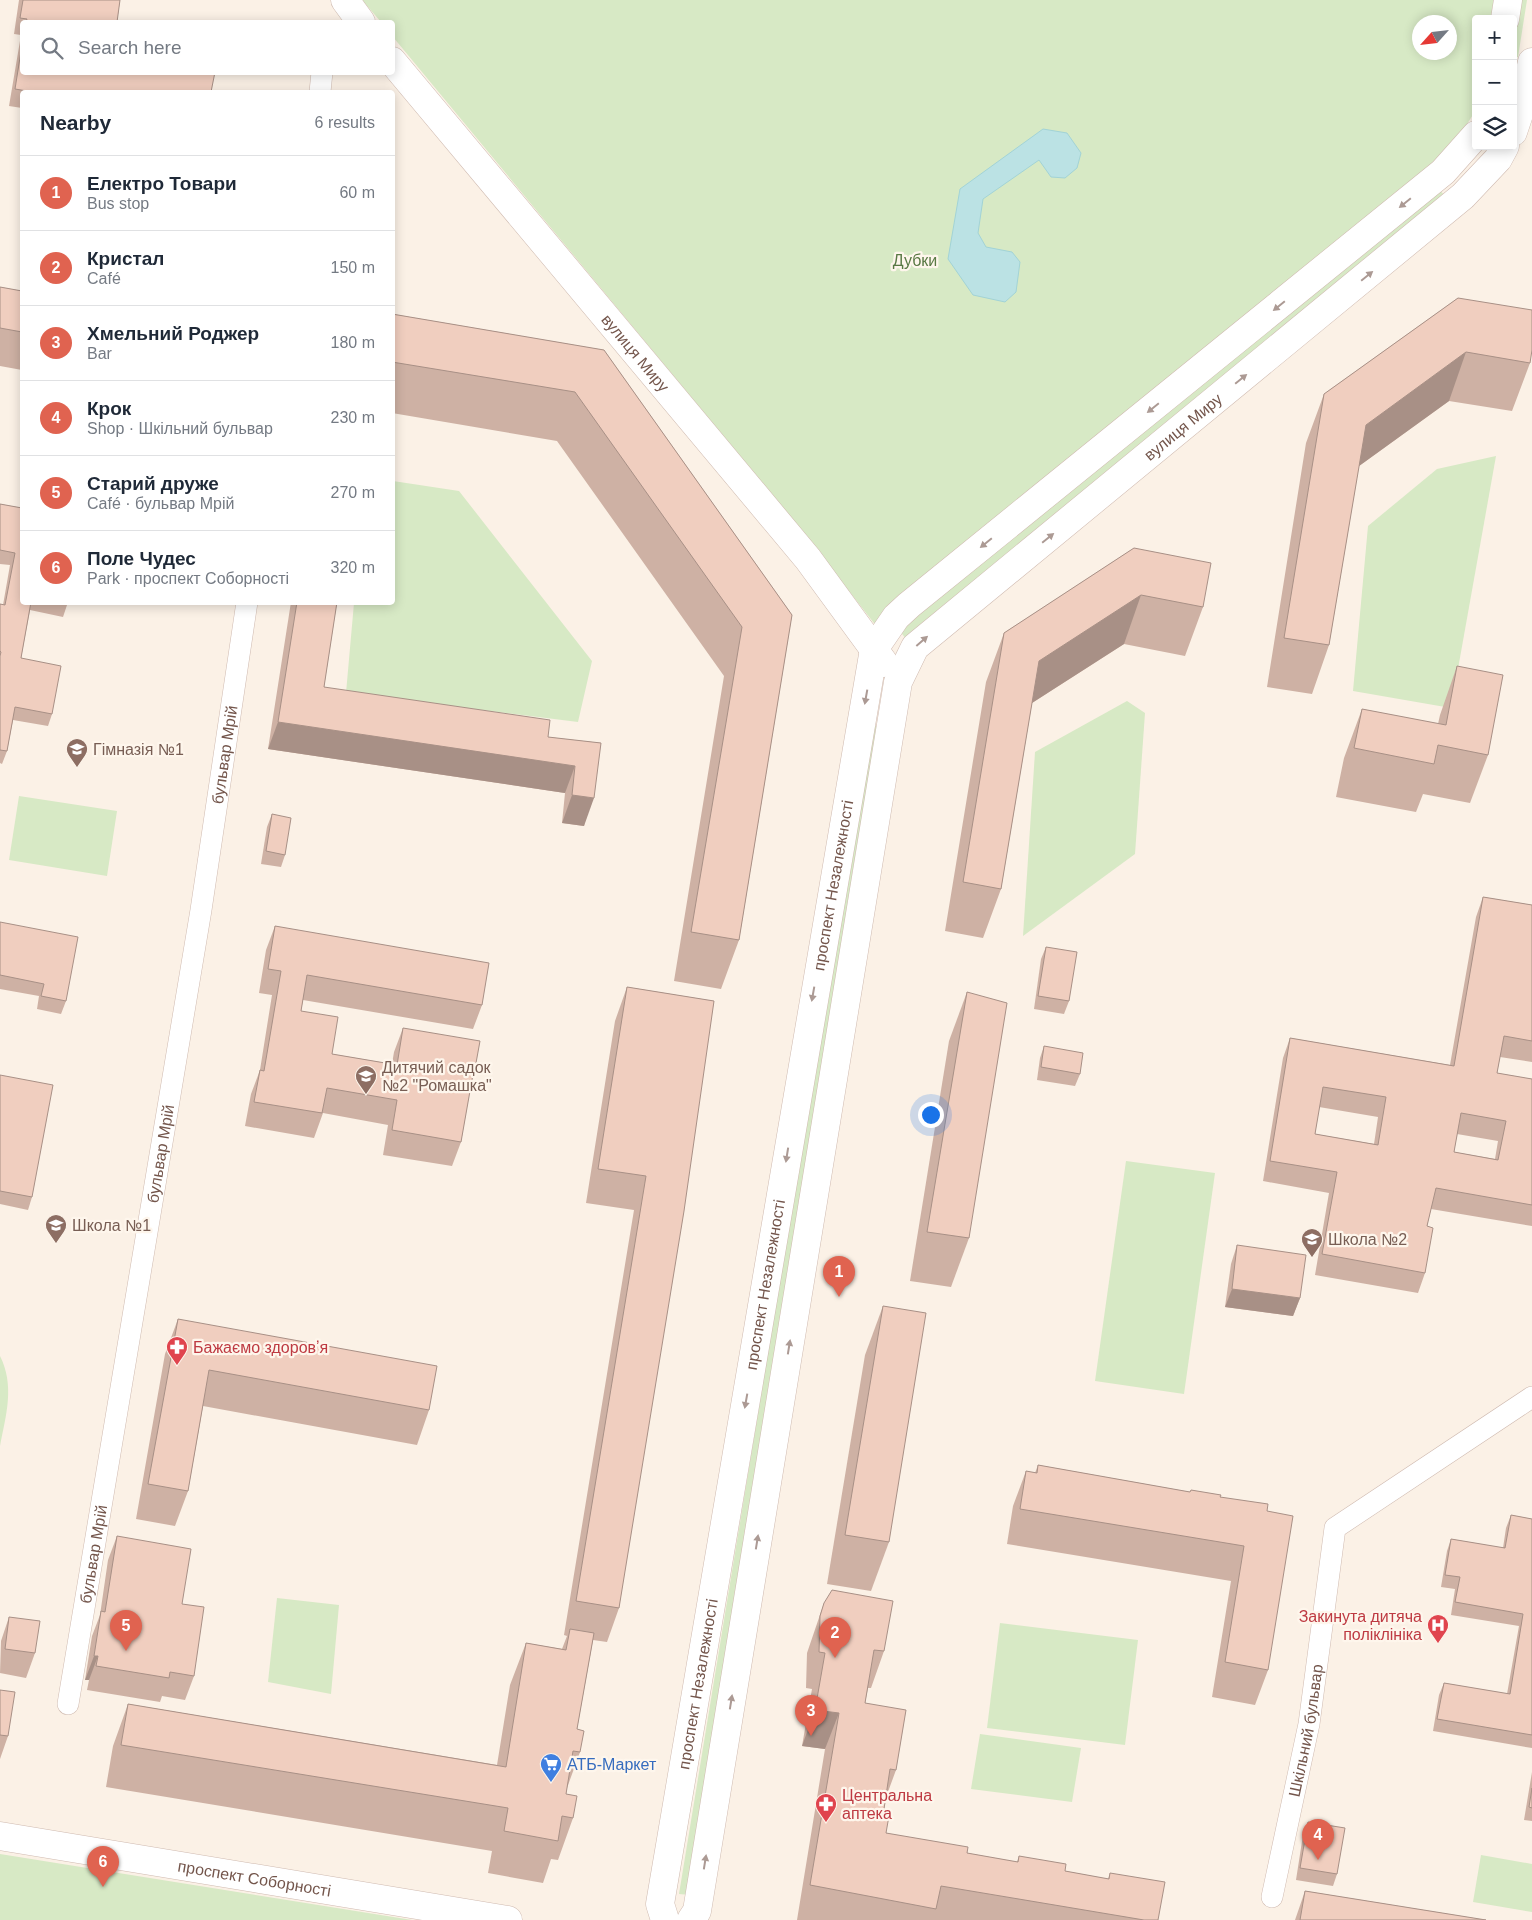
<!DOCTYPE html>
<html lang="en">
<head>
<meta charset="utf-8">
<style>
  body { margin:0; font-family:Helvetica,sans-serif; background:#f6f6f7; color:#1f2937 }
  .controls { position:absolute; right:15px; top:15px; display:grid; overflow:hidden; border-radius:5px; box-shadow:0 2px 12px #0003 }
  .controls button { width:45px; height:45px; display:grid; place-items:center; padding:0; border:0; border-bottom:1px solid #e0e1e3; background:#fff; color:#1f2937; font:25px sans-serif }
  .compass { position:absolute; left:1412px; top:15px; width:45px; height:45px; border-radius:50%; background:#fff; box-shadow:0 2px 12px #0003; rotate:243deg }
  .you { position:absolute; left:930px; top:1114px; width:18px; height:18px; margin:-12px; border:4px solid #fff; border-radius:50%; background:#1a73e8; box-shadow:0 0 0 8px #1a73e833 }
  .badge { display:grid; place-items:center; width:32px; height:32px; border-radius:50%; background:#e06350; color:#fff; font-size:16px; font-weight:700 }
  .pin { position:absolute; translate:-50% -41px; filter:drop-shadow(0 1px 2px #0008) }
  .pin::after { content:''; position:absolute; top:26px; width:18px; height:15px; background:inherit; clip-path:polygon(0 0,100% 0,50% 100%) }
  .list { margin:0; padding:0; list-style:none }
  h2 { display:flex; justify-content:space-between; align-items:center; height:65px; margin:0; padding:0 20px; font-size:21px }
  h2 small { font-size:16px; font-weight:400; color:#747a83 }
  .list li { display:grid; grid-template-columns:32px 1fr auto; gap:15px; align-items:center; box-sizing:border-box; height:75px; padding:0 20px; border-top:1px solid #e0e1e3 }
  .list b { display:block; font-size:19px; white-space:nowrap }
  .list p { margin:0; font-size:16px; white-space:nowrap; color:#747a83 }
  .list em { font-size:16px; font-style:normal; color:#747a83 }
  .icon { flex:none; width:28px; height:28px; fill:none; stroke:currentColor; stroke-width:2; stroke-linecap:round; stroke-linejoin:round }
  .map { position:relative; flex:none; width:1532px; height:1920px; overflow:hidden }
  .search { position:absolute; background:#fff; box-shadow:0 2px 12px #0003; left:20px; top:20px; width:375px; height:55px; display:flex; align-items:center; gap:12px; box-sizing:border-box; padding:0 18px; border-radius:5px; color:#747a83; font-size:19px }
  .panel { position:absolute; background:#fff; box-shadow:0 2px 12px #0003; left:20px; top:90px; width:375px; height:515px; border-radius:5px }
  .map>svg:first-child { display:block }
</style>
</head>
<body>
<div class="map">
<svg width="1532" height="1920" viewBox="0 0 1532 1920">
  <rect width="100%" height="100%" fill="#fbf1e6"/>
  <!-- green -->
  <g fill="#d7e9c5" fill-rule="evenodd">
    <path d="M362,0H1494L1491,19H1476V110L1453,146L877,627L806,536L393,37L392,22H381ZM1420,22H1450V52H1420Z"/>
    <polygon points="1517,0 1527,0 1518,57 1513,57 1513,23"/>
    <polygon points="1438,188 1445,196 906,639 899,630"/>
    <polygon points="1496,456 1451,708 1353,691 1368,526 1437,469"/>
    <polygon points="393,481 459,491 592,661 578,722 346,693 354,603 392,602"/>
    <polygon points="1127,701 1145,713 1135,854 1023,936 1035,752"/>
    <polygon points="871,725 881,727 690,1895 679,1894"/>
    <polygon points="19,796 117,811 107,876 9,860"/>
    <polygon points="1126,1161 1215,1173 1184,1394 1095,1381"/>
    <path d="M0,1356C15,1386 6,1415 0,1446Z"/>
    <polygon points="277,1598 339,1605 331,1694 268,1682"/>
    <polygon points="1000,1623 1138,1640 1125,1745 987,1728"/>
    <polygon points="980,1734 1081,1748 1072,1802 971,1789"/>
    <polygon points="0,1854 412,1920 0,1920"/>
    <polygon points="1481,1855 1532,1864 1532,1912 1473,1902"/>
  </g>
  <!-- water -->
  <polygon fill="#bbe2e4" stroke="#a2d3d6" points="1043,129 1067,133 1081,153 1077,168 1065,178 1051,177 1039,160 983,199 978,233 986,247 1012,252 1020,262 1016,292 1005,302 973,295 948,259 960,189"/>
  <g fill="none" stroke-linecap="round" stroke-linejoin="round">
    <!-- pedestrian casing -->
    <g stroke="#cfbab0" stroke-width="22">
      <g id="pedestrian">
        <polyline points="320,92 322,72"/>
        <path id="s1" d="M68,1704L201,910L247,602"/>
        <path id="s2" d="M1272,1897L1309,1724L1335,1528L1532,1397"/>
      </g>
    </g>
    <!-- minor casing -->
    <g stroke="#cfbab0" stroke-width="29">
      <g id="minor">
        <path id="s3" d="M0,1836L508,1920"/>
      </g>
    </g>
    <!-- tertiary casing -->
    <g stroke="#cfbab0" stroke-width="29">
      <g id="tertiary">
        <polyline points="345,0 361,22"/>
        <polyline points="1505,19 1508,0"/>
        <path id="s4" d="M392,61L808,559L884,663"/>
        <polyline points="1513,132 1521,108 1532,62"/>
        <path id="s5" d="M665,1920L660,1904C732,1486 800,1067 874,649L896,617L909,605L1443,172L1476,135"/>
        <path id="s6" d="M691,1920L697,1911L898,682L915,647L1463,196L1498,159L1505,146"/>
      </g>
    </g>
    <!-- pedestrian -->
    <use href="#pedestrian" stroke="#fff" stroke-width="21"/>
    <!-- minor -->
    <use href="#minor" stroke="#fff" stroke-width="28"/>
    <!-- tertiary -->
    <use href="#tertiary" stroke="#fff" stroke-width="28"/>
  </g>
  <!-- wall -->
  <g fill="#ceb1a4" fill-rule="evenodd">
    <polygon points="19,0 120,0 117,22 22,22 22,72 211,92 22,92 22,108 9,106 21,35 14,34"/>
    <polygon points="0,287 22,291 22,370 0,366"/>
    <polygon points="1458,298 1530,363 1512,411 1449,401 1359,466 1329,645 1312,694 1267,687 1306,443 1324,394"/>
    <polygon points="392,314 604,350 792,615 739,940 721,989 674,981 724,676 557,441 392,413"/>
    <polygon points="0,504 22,508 22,602 68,602 63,617 30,610 21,658 52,714 48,726 13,720 7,751 2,764 0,763 0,604 3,605 10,565 0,564"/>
    <polygon points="1134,548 1203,607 1185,656 1124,644 1032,703 1001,889 983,938 945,931 986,682 1004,633"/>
    <polygon points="291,602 337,602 324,687 548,737 601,743 584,826 562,823 565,793 268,749"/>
    <polygon points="1457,666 1488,755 1470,803 1423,794 1416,812 1336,797 1344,758 1362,709 1438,724 1440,715"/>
    <polygon points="272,814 285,855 281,867 261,864 267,827"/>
    <path d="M1483,897L1532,905V1062L1500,1057L1497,1073L1532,1079V1226L1431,1209L1427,1226L1425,1273L1418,1293L1315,1275L1329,1193L1263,1181L1283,1058L1290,1038L1450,1065L1476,917ZM1319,1107L1378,1117L1374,1144L1315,1134ZM1457,1134L1498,1141L1495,1159L1454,1152Z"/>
    <polygon points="0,922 66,1001 61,1014 37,1009 39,996 0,989"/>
    <polygon points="275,926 482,1005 473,1029 303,1000 301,1011 332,1054 392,1064 394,1052 403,1028 474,1074 471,1084 461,1142 452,1166 383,1155 388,1125 323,1113 314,1138 245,1126 251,1094 260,1070 272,995 259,993 266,950"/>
    <polygon points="1046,947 1069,1001 1064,1014 1034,1009 1041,959"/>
    <polygon points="627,987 714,1001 619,1608 607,1642 593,1640 577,1729 580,1752 567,1788 566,1794 573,1818 558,1860 551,1859 543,1883 488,1873 492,1851 106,1787 113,1746 128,1704 497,1765 510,1685 526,1643 562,1649 567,1636 564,1635 634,1210 586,1203 615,1021"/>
    <polygon points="967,992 969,1238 951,1287 910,1281 949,1041"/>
    <polygon points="1044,1046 1080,1074 1075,1086 1037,1080 1040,1058"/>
    <polygon points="0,1075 32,1197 28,1210 0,1204"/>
    <polygon points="1237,1245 1300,1298 1293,1316 1225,1307 1231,1264"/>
    <polygon points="883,1306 889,1542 871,1591 827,1584 865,1355"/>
    <polygon points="178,1319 429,1410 417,1445 203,1406 188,1491 175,1526 136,1519 165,1354"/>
    <polygon points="1038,1465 1190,1492 1191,1490 1220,1497 1267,1511 1268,1670 1255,1705 1212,1697 1231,1581 1007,1544 1013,1506 1026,1471 1035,1473"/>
    <polygon points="1511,1515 1532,1519 1532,1748 1433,1731 1439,1695 1444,1683 1507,1694 1519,1626 1451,1615 1455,1589 1441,1587 1447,1551 1451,1539 1503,1548 1506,1528"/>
    <polygon points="117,1536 182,1604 194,1676 185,1700 162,1696 160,1702 87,1690 89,1680 85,1680 92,1636 100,1615 108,1560"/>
    <polygon points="824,1603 884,1651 871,1688 868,1688 865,1703 896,1770 885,1800 884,1809 886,1833 967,1853 1017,1862 1019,1856 1065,1871 1108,1879 1110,1873 1158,1920 797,1920 825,1749 802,1746 812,1689 806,1688 807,1653"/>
    <polygon points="9,1617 35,1653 26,1678 0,1673 1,1641"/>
    <polygon points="0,1690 8,1736 0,1759"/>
    <polygon points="1532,1772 1532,1821 1524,1820"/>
    <polygon points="1308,1822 1337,1874 1333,1886 1296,1880 1303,1835"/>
    <polygon points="1305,1891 1486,1920 1295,1920"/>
  </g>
  <!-- shaded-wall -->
  <g fill="#a89086">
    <polygon points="1466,352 1449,401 1348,474 1366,425"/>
    <polygon points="1141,595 1124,644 1021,710 1039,661"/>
    <polygon points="278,722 575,766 565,793 268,749"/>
    <polygon points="572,795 594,798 584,826 562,823"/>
    <polygon points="1232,1289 1300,1298 1293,1316 1225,1307"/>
    <polygon points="94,1656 98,1656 89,1680 85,1680"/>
    <polygon points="815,1710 839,1713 825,1749 802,1746"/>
  </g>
  <!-- building -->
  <g fill="#f0cebf" stroke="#a89086" fill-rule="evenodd">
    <polygon points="23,0 120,0 117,22 26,22 27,19 20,18"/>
    <polygon points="22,45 22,72 215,72 211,92 33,92 15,89"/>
    <polygon points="0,287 22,291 22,332 0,328"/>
    <polygon points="1458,298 1532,310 1532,350 1530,363 1466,352 1366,425 1329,645 1284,638 1324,394"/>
    <polygon points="392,314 604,350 792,615 739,940 691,932 742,627 575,392 392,362"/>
    <polygon points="0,504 22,508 22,602 31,602 21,658 61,666 52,714 15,707 7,751 0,750 0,656 1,652 0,651 0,604 5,605 15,553 0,550"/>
    <polygon points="1134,548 1211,563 1203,607 1141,595 1039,661 1001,889 963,882 1004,633"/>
    <polygon points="58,602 68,602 68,604"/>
    <polygon points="297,602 337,602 324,687 550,720 548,737 601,743 594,798 572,795 575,766 278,722"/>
    <polygon points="1457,666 1503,675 1488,755 1438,745 1434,764 1354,748 1362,709 1446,725"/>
    <polygon points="272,814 291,818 285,855 266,851"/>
    <path d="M1483,897L1532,905V1041L1504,1036L1497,1073L1532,1079V1205L1436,1188L1427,1226L1433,1228L1425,1273L1322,1254L1337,1172L1270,1161L1290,1038L1454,1066ZM1323,1087L1386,1097L1378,1145L1315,1134ZM1461,1113L1506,1121L1498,1160L1454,1152Z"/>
    <polygon points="0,922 78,937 66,1001 41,996 44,984 0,975"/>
    <polygon points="275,926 489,963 482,1005 307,975 301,1011 338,1017 332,1054 397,1065 403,1028 480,1041 474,1074 473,1074 461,1142 392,1130 397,1100 327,1088 322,1113 254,1102 260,1070 264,1071 281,971 268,969"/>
    <polygon points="1046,947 1077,952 1069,1001 1038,996"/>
    <polygon points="627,987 714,1001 684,1211 619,1608 576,1601 646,1176 598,1169"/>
    <polygon points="967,992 1007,1003 969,1238 927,1232"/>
    <polygon points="1044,1046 1083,1053 1080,1074 1041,1067"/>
    <polygon points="0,1075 53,1085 32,1197 0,1191"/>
    <polygon points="1237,1245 1306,1255 1300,1298 1232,1289"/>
    <polygon points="883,1306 926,1313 889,1542 845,1535"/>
    <polygon points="178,1319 437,1366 429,1410 209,1370 188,1491 148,1484"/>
    <polygon points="1038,1465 1190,1492 1191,1490 1221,1495 1220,1497 1268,1504 1267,1511 1293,1516 1268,1670 1225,1662 1244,1546 1020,1509 1026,1471 1037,1473"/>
    <polygon points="1511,1515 1532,1519 1532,1735 1437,1719 1444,1683 1510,1694 1523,1614 1455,1602 1460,1577 1445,1575 1451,1539 1505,1548"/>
    <polygon points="117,1536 191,1549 182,1604 204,1607 194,1676 170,1672 169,1678 96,1666 98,1656 94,1656 101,1611 105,1612"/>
    <polygon points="832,1590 893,1601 884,1651 874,1650 865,1703 906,1710 896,1770 890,1769 884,1809 890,1810 886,1833 968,1847 967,1853 1018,1862 1019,1856 1066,1864 1065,1871 1109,1879 1110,1873 1165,1882 1158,1920 1144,1920 941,1886 936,1909 810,1885 839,1713 815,1710 825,1653 819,1652 820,1616 824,1603"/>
    <polygon points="9,1617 40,1621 35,1653 5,1649"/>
    <polygon points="570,1629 594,1633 577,1729 584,1731 580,1752 573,1751 566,1794 577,1796 573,1818 562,1816 558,1841 504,1831 508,1808 121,1745 128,1704 506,1767 526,1643 566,1650"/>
    <polygon points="0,1690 15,1692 8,1736 0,1735"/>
    <polygon points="1532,1788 1532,1808 1529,1807"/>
    <polygon points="1308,1822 1345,1828 1337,1874 1300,1868"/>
    <polygon points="1305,1891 1486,1920 1300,1920"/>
  </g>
  <!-- one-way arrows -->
  <defs><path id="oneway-solid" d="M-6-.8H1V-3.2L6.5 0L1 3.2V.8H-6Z" transform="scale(1.25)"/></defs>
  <g fill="#ac9a94">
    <use href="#oneway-solid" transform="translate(1405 203) rotate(141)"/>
    <use href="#oneway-solid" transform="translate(1367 276) rotate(-39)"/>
    <use href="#oneway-solid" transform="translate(1279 306) rotate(141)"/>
    <use href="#oneway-solid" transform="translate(1241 379) rotate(-39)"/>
    <use href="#oneway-solid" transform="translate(1153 408) rotate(141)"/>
    <use href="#oneway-solid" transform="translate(1048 538) rotate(-39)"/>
    <use href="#oneway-solid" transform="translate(986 543) rotate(141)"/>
    <use href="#oneway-solid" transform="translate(922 641) rotate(-41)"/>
    <use href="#oneway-solid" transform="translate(866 697) rotate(100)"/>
    <use href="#oneway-solid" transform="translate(813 994) rotate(100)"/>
    <use href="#oneway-solid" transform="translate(787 1155) rotate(99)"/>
    <use href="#oneway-solid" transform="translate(789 1347) rotate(-81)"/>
    <use href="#oneway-solid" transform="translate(746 1401) rotate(100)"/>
    <use href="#oneway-solid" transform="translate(757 1542) rotate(-81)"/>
    <use href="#oneway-solid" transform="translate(731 1702) rotate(-81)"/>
    <use href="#oneway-solid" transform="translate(705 1862) rotate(-81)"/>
  </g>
  <!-- icons -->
  <defs>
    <g id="school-pin" transform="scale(1.125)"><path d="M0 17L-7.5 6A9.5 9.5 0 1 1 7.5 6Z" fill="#8d6e63" stroke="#fef6ec"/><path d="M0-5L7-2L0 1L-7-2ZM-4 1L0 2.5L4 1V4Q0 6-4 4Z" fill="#fff"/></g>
    <g id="pharmacy-pin" transform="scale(1.125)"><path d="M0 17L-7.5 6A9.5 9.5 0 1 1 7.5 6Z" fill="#e0444e" stroke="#fef6ec"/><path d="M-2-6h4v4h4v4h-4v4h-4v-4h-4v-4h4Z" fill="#fff"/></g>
    <g id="hospital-pin" transform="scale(1.125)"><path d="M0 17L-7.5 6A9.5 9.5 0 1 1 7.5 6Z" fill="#e0444e" stroke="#fef6ec"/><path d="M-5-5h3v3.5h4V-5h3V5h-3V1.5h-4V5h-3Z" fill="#fff"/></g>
    <g id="supermarket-pin" transform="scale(1.125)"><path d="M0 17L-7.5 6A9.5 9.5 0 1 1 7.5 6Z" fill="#3f7fe0" stroke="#fef6ec"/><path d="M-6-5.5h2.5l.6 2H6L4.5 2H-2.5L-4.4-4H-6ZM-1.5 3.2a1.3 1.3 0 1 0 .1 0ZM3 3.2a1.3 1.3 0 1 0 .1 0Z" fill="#fff"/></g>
  </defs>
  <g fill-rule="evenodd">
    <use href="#school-pin" x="77" y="749"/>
    <use href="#school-pin" x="366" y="1076"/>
    <use href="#school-pin" x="56" y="1225"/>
    <use href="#school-pin" x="1312" y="1239"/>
    <use href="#pharmacy-pin" x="177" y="1347"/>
    <use href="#hospital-pin" x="1438" y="1625"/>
    <use href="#supermarket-pin" x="551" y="1764"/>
    <use href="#pharmacy-pin" x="826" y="1804"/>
  </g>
  <g text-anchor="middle" stroke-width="4.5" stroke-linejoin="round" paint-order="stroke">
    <!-- park labels -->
    <g font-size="16" fill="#597944" stroke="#fef6ec">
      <text x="915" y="266">Дубки</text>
    </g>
    <!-- street labels -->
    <g font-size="16" fill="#74564c" stroke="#fef6ec">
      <text dy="6" stroke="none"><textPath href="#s4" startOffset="380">вулиця Миру</textPath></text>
      <text dy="6" stroke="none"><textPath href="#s6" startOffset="1642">вулиця Миру</textPath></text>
      <text dy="6" stroke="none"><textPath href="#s1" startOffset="962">бульвар Мрій</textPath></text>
      <text dy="6" stroke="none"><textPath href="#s5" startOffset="1050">проспект Незалежності</textPath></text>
      <text dy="6" stroke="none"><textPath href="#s1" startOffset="558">бульвар Мрій</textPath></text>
      <text dy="6" stroke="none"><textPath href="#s5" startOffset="645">проспект Незалежності</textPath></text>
      <text dy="6" stroke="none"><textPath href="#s1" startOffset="152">бульвар Мрій</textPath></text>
      <text dy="6" stroke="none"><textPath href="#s5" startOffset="240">проспект Незалежності</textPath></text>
      <text dy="6" stroke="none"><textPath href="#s2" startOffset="170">Шкільний бульвар</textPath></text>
      <text dy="6" stroke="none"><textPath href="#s3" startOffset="258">проспект Соборності</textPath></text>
    </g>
    <!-- education labels -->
    <g font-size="16" fill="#785e54" stroke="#fef6ec" text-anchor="start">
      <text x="93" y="755">Гімназія №1</text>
      <text x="382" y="1073">Дитячий садок<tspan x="382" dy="18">№2 "Ромашка"</tspan></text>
      <text x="72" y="1231">Школа №1</text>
      <text x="1328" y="1245">Школа №2</text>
    </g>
    <!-- health labels -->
    <g font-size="16" fill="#be3a42" stroke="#fef6ec" text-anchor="start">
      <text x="193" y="1353">Бажаємо здоровʼя</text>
      <text x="1422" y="1622" text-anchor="end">Закинута дитяча<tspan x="1422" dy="18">поліклініка</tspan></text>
      <text x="842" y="1801">Центральна<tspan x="842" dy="18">аптека</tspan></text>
    </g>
    <!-- shop labels -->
    <g font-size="16" fill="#366cbe" stroke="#fef6ec" text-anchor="start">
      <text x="567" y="1770">АТБ-Маркет</text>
    </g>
  </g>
</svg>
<div class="controls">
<button>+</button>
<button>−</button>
<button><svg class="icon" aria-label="layers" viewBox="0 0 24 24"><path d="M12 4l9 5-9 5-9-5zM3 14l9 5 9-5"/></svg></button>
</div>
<svg class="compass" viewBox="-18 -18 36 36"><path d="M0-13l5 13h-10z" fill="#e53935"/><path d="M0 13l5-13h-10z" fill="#747a83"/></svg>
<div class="you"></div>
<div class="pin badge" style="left:839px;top:1297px">1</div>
<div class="pin badge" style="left:835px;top:1658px">2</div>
<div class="pin badge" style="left:811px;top:1736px">3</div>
<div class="pin badge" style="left:1318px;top:1860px">4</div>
<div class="pin badge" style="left:126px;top:1651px">5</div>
<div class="pin badge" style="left:103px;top:1887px">6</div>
<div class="search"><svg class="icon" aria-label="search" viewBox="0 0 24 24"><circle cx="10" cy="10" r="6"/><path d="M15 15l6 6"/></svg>Search here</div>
<section class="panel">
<h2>Nearby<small>6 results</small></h2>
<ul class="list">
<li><span class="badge">1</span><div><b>Електро Товари</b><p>Bus stop</p></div><em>60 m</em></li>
<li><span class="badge">2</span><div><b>Кристал</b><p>Café</p></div><em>150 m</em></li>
<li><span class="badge">3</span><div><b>Хмельний Роджер</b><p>Bar</p></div><em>180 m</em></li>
<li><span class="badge">4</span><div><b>Крок</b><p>Shop · Шкільний бульвар</p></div><em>230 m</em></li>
<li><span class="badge">5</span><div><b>Старий друже</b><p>Café · бульвар Мрій</p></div><em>270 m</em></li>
<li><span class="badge">6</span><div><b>Поле Чудес</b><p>Park · проспект Соборності</p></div><em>320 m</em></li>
</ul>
</section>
</div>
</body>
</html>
